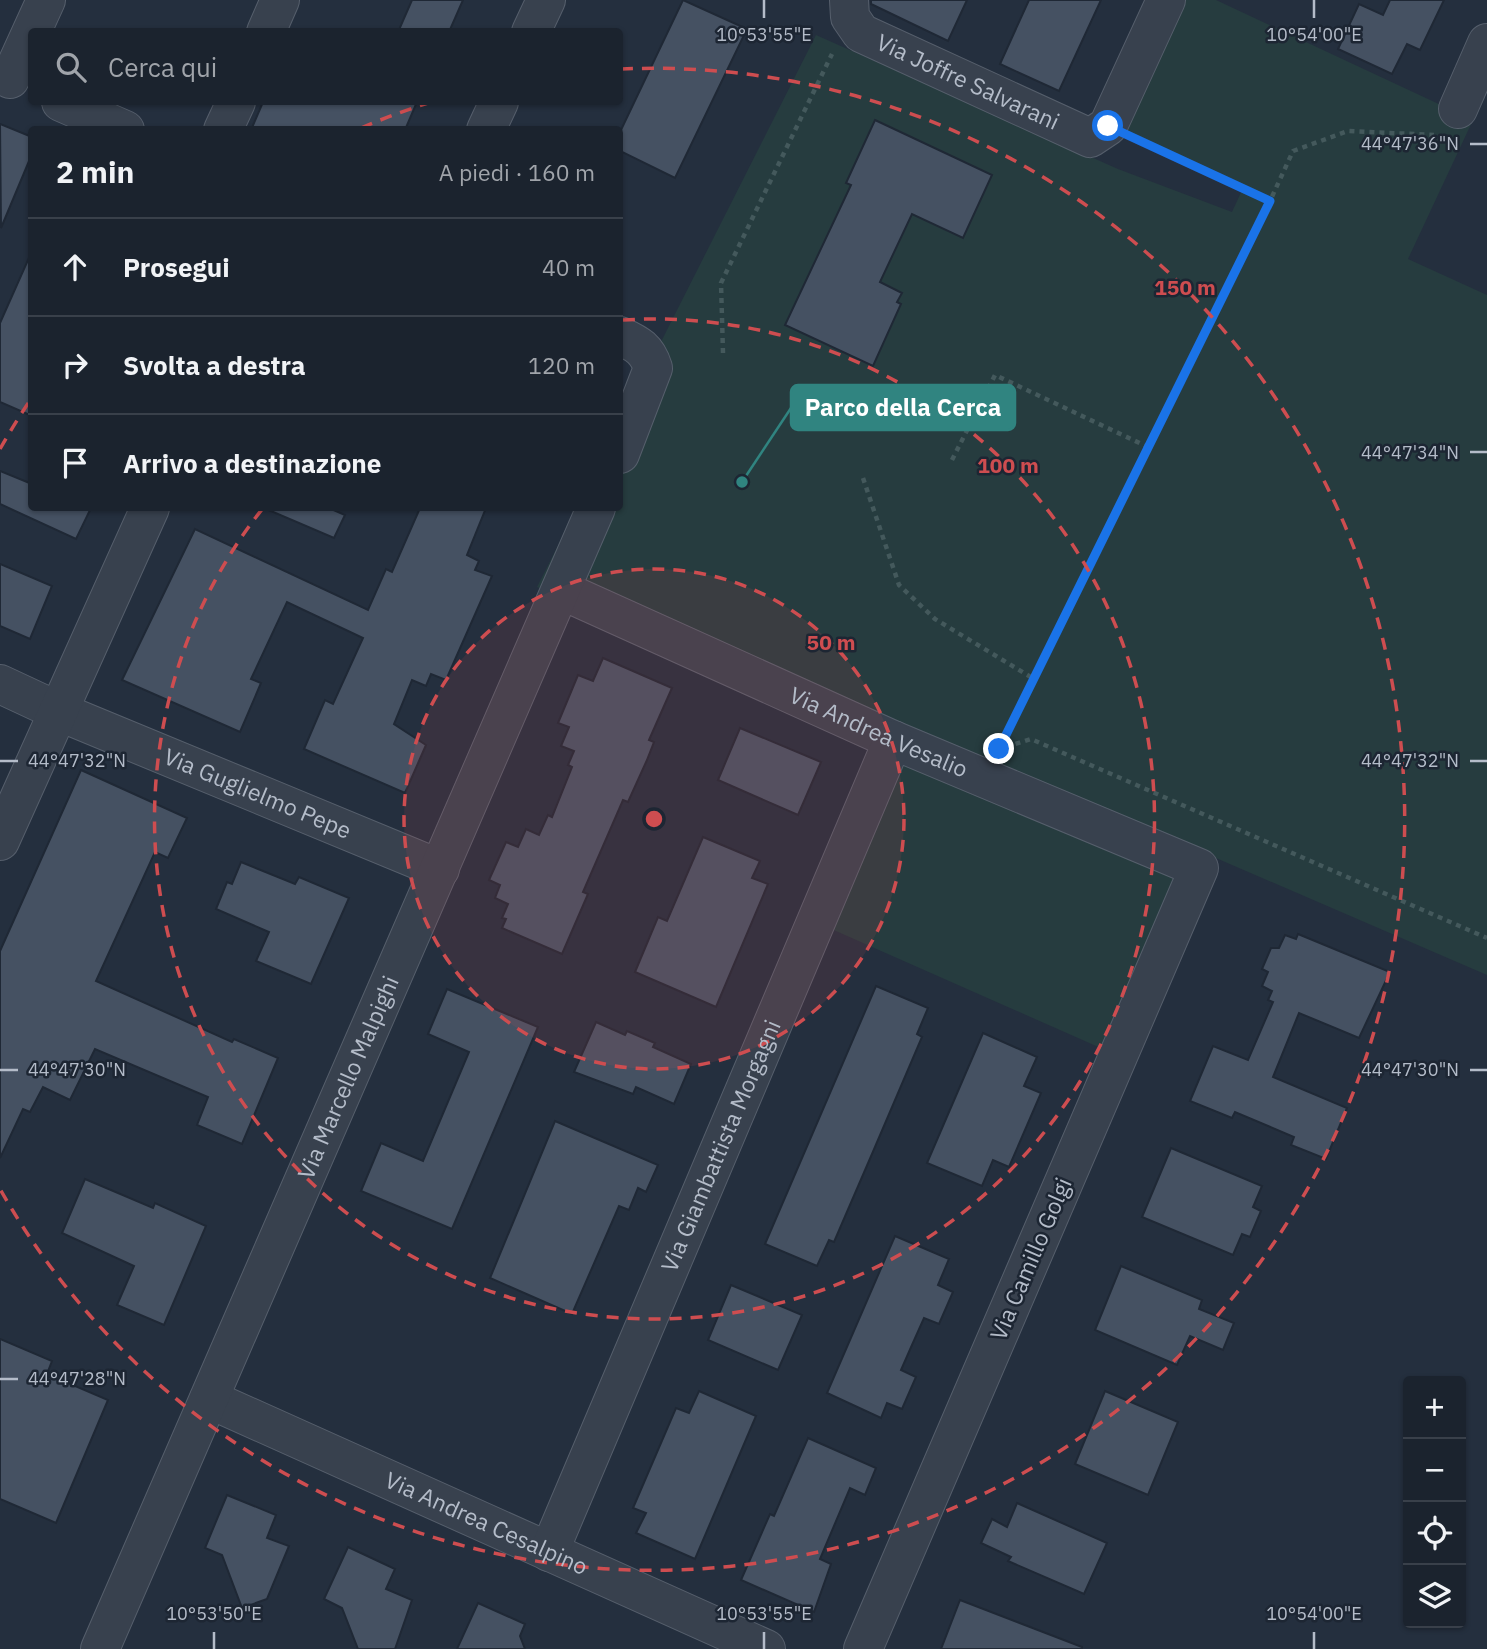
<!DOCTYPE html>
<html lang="it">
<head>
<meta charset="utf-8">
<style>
  body { margin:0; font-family:"IBM Plex Sans",sans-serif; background:#242b36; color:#f1f3f6 }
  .controls { position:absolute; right:21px; bottom:21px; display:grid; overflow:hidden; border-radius:7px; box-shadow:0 2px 5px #0004 }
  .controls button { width:63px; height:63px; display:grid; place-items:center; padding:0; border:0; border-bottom:2px solid #39404a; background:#1b232e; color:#f1f3f6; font:35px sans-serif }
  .stop { position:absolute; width:21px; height:21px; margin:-16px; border:5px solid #1a73e8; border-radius:50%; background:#fff }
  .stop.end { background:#1a73e8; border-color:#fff; box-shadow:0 2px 7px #0008 }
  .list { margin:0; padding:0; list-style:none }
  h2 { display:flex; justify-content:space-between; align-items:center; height:91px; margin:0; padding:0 28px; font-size:30px }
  h2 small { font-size:23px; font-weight:400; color:#a0a4aa }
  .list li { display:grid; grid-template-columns:46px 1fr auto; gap:21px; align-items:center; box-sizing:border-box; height:98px; padding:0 28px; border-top:2px solid #39404a }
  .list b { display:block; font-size:26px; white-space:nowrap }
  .list em { font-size:23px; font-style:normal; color:#a0a4aa }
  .icon { flex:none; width:38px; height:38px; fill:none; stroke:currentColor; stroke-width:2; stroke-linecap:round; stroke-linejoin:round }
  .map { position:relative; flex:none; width:1487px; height:1649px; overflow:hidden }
  .search { position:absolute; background:#1b232e; box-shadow:0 2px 5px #0004; left:28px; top:28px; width:595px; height:77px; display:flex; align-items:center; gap:18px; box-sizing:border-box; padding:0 24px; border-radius:7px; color:#a0a4aa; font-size:26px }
  .panel { position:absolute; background:#1b232e; box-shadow:0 2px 5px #0004; left:28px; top:126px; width:595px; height:385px; border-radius:7px }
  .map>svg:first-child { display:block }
</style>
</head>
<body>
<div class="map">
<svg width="1487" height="1649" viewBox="0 0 1487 1649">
  <rect width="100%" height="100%" fill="#242f3e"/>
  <!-- green -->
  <polygon fill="#263c3f" points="1172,0 1216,0 1473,120 1408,259 1487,295 1487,975 1202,852 1112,1053 811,920 888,744 537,587 577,508 620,508 620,423 816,35 1118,169 1232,212 1244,186 1112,129"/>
  <!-- building -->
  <g fill="#455162" stroke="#1f2835" stroke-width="2">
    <polygon points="412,0 463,0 449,32 398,32"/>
    <polygon points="683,0 747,29 675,178 620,151 620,132"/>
    <polygon points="871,0 967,0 948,41 871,4"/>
    <polygon points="1029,0 1101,0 1059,91 1000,64"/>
    <polygon points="1390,0 1444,0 1420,50 1407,44 1392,74 1338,49 1359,4 1383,15"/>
    <polygon points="263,102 417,102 405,130 251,130"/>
    <polygon points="875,120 992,175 963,238 912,214 880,282 902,293 897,302 901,304 873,366 785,325 851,185 846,183"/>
    <polygon points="0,124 32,137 32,154 1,228"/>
    <polygon points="32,251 32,416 0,402 0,323"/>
    <polygon points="0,471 32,484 32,508 91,508 76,539 0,504"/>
    <polygon points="264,508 329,508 345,515 334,538"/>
    <polygon points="420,508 486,508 467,555 479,561 475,570 492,576 446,680 431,674 426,686 412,680 394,724 426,745 405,793 304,749 325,700 333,704 363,638 287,602 251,679 261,683 240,732 122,680 195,529 368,610 386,569 392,572"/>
    <polygon points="0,564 52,586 30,639 0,626"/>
    <polygon points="603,658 672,688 649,740 654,742 647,760 628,802 623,800 583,892 588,894 562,954 502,928 506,919 502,918 508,904 495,898 500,885 489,880 506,842 518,847 526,829 539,835 548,815 552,817 572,767 568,765 574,751 561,746 569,727 558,723 578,675 593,681"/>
    <polygon points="740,728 821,762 798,815 718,780"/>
    <polygon points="81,770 187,818 168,858 155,852 96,981 232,1042 234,1039 278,1058 242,1144 197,1125 208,1097 95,1049 70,1100 43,1087 30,1112 23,1109 0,1158 0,951"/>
    <polygon points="703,837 760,861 752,878 768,884 716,1007 635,972 658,917 667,921"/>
    <polygon points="241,862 295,884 299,877 349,898 311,984 256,961 269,932 216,909 227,882 232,884"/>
    <polygon points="1298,934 1390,972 1359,1038 1299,1013 1273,1077 1347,1108 1326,1159 1291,1145 1294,1137 1235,1112 1232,1118 1190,1101 1213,1046 1248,1060 1273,1002 1268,1000 1272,991 1262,986 1268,972 1262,969 1271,948 1279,948 1285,935 1296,939"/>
    <polygon points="876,986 928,1008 917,1034 922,1037 872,1154 834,1242 829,1240 817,1266 765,1244"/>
    <polygon points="447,989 538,1027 452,1229 361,1191 381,1143 423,1161 469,1052 428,1034"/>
    <polygon points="596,1022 625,1035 627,1031 655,1043 653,1047 691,1064 674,1104 636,1087 633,1094 574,1072"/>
    <polygon points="983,1033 1037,1057 1024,1086 1041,1093 1009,1167 993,1160 982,1186 927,1163"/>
    <polygon points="555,1121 658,1165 646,1192 638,1188 629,1210 619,1206 572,1314 490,1278"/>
    <polygon points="1171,1148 1262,1186 1253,1207 1261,1211 1250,1237 1242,1234 1233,1255 1142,1217"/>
    <polygon points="85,1179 153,1208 155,1203 206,1226 164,1325 117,1305 134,1266 62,1233"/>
    <polygon points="895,1236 949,1259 938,1285 953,1292 939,1324 924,1318 912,1345 901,1370 916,1377 902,1409 887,1403 881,1418 827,1393"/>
    <polygon points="1121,1266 1202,1300 1199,1309 1234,1323 1223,1350 1190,1336 1177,1365 1095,1330"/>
    <polygon points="731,1285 802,1315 778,1370 708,1340"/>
    <polygon points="0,1339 52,1361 47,1374 108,1400 56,1523 0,1499"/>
    <polygon points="699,1391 756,1416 695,1559 636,1533 646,1513 633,1508 676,1408 689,1413"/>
    <polygon points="1105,1391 1178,1422 1148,1495 1075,1464"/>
    <polygon points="808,1438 876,1468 865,1495 850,1488 820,1559 831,1564 814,1612 741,1580 770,1514 774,1516"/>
    <polygon points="227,1495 276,1515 267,1538 289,1546 267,1599 242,1608 222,1555 205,1548"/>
    <polygon points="1017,1503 1107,1543 1084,1594 1008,1561 1011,1557 981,1543 992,1519 1007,1527"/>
    <polygon points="348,1547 395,1569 386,1589 412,1600 395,1649 358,1649 342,1608 324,1599"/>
    <polygon points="960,1600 1082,1647 1082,1649 941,1649"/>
    <polygon points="478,1603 525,1624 520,1636 525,1649 457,1649"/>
  </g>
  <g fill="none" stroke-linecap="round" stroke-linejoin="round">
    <!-- minor casing -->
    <g stroke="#565f6c" stroke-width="40">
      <g id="minor">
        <path id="s1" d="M849,0L850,17L861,33L1090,138L1108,126L1166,0"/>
        <polyline points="266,32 280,0"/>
        <polyline points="531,32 546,0"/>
        <polyline points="10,79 46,0"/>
        <polyline points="61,102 125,130"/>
        <polyline points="1458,109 1487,43"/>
        <polyline points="223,130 236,102"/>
        <polyline points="486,130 499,102"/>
        <path d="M620,336C638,344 647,349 653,368L620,454"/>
        <path id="s2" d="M561,590L893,740L1199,868L863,1649"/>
        <path id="s3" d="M0,684L60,712L440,869"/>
        <polyline points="0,841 150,508"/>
        <path id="s4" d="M209,1399L766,1649"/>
        <path id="s5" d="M549,1552L893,740"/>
        <path id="s6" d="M100,1649L596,508"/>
      </g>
    </g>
    <!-- path -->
    <g stroke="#44595c" stroke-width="4.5" stroke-dasharray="5 5" stroke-linecap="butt">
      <polyline points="1138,141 1270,201 1293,151 1348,131 1434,135"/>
      <polyline points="723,353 721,283 832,54"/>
      <polyline points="952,460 995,375 1148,447"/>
      <polyline points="863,478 899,585 935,619 1034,679"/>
      <polyline points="1000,746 1270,201"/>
      <polyline points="1006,747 1031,739 1487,938"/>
    </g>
    <!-- minor -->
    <use href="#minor" stroke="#38414e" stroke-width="38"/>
  </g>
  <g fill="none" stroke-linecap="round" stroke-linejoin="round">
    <!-- route -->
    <polyline stroke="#1a73e8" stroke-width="9" points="999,749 1270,201 1108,126"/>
  </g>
  <!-- ticks -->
  <path fill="none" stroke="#b4bcc9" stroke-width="2.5" d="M764,0V18M1314,0V18M1470,144H1487M1470,452H1487M0,761H18M1470,761H1487M0,1070H18M1470,1070H1487M0,1379H18M214,1632V1649M764,1632V1649M1314,1632V1649"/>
  <!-- distance rings -->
  <circle cx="654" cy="819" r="250" fill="#ce4d50" fill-opacity=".12"/>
  <g fill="none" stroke="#ce4d50" stroke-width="3.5" stroke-dasharray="12 9">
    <circle cx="654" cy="819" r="250"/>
    <path d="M623 320A500 500 0 1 1 263 508"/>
    <path d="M0 449A751 751 0 0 1 31 399M361 128A751 751 0 0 1 428 103M621 69A751 751 0 1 1 0 1189"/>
  </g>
  <g text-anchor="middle" stroke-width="5" stroke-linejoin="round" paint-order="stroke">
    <!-- street labels -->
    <g font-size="23" fill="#b4bcc9" stroke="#1d2633">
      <text dy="8" stroke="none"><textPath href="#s1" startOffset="154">Via Joffre Salvarani</textPath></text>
      <text dy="8" stroke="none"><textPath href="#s2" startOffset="348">Via Andrea Vesalio</textPath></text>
      <text dy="8" stroke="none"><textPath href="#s3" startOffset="280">Via Guglielmo Pepe</textPath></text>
      <text dy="8" stroke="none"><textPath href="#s6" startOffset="623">Via Marcello Malpighi</textPath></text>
      <text dy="8" stroke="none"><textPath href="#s5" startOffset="441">Via Giambattista Morgagni</textPath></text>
      <text transform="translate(1031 1259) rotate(-67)" y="8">Via Camillo Golgi</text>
      <text dy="8" stroke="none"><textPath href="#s4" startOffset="304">Via Andrea Cesalpino</textPath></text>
    </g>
  </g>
  <g font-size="18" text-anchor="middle" fill="#b4bcc9" stroke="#1d2633" stroke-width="5" stroke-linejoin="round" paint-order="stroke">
    <text x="764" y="41">10°53'55"E</text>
    <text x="1314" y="41">10°54'00"E</text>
    <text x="1410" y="150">44°47'36"N</text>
    <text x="1410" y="459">44°47'34"N</text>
    <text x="77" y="767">44°47'32"N</text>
    <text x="1410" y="767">44°47'32"N</text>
    <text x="77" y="1076">44°47'30"N</text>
    <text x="1410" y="1076">44°47'30"N</text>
    <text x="77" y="1385">44°47'28"N</text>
    <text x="214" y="1620">10°53'50"E</text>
    <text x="764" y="1620">10°53'55"E</text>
    <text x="1314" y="1620">10°54'00"E</text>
  </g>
  <circle cx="654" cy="819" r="10" fill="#ce4d50" stroke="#1d2633" stroke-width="3.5"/>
  <g font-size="21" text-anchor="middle" font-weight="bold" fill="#ce4d50" stroke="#1d2633" stroke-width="5" stroke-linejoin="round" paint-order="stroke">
    <text x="1185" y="295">150 m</text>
    <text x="1008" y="473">100 m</text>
    <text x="831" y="650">50 m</text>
  </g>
  <!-- callouts -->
  <path fill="none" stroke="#308480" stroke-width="2.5" d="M742 482L791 408"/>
  <circle fill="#308480" stroke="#1d2633" stroke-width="2.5" cx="742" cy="482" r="7"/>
  <rect fill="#308480" stroke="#308480" stroke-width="2.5" x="791" y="385" width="224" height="45" rx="7"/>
  <g font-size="24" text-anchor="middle" font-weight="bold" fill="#fff">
    <text x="903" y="416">Parco della Cerca</text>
  </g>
</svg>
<div class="controls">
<button>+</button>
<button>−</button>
<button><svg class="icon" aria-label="locate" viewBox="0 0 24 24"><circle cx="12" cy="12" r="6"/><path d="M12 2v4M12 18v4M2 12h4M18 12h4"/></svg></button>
<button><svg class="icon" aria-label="layers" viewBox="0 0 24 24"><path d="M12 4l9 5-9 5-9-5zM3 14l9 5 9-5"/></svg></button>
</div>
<div class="stop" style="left:1108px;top:126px"></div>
<div class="stop end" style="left:999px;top:749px"></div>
<div class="search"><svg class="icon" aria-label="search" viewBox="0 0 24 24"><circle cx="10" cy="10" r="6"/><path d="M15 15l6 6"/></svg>Cerca qui</div>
<section class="panel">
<h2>2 min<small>A piedi · 160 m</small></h2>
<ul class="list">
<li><svg class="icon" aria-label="ahead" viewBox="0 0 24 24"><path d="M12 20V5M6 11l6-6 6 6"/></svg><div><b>Prosegui</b></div><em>40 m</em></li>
<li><svg class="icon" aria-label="right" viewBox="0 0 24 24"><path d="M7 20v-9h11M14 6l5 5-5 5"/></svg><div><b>Svolta a destra</b></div><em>120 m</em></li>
<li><svg class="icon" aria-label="arrive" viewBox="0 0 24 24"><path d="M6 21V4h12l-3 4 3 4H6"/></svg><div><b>Arrivo a destinazione</b></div></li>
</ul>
</section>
</div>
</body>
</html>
